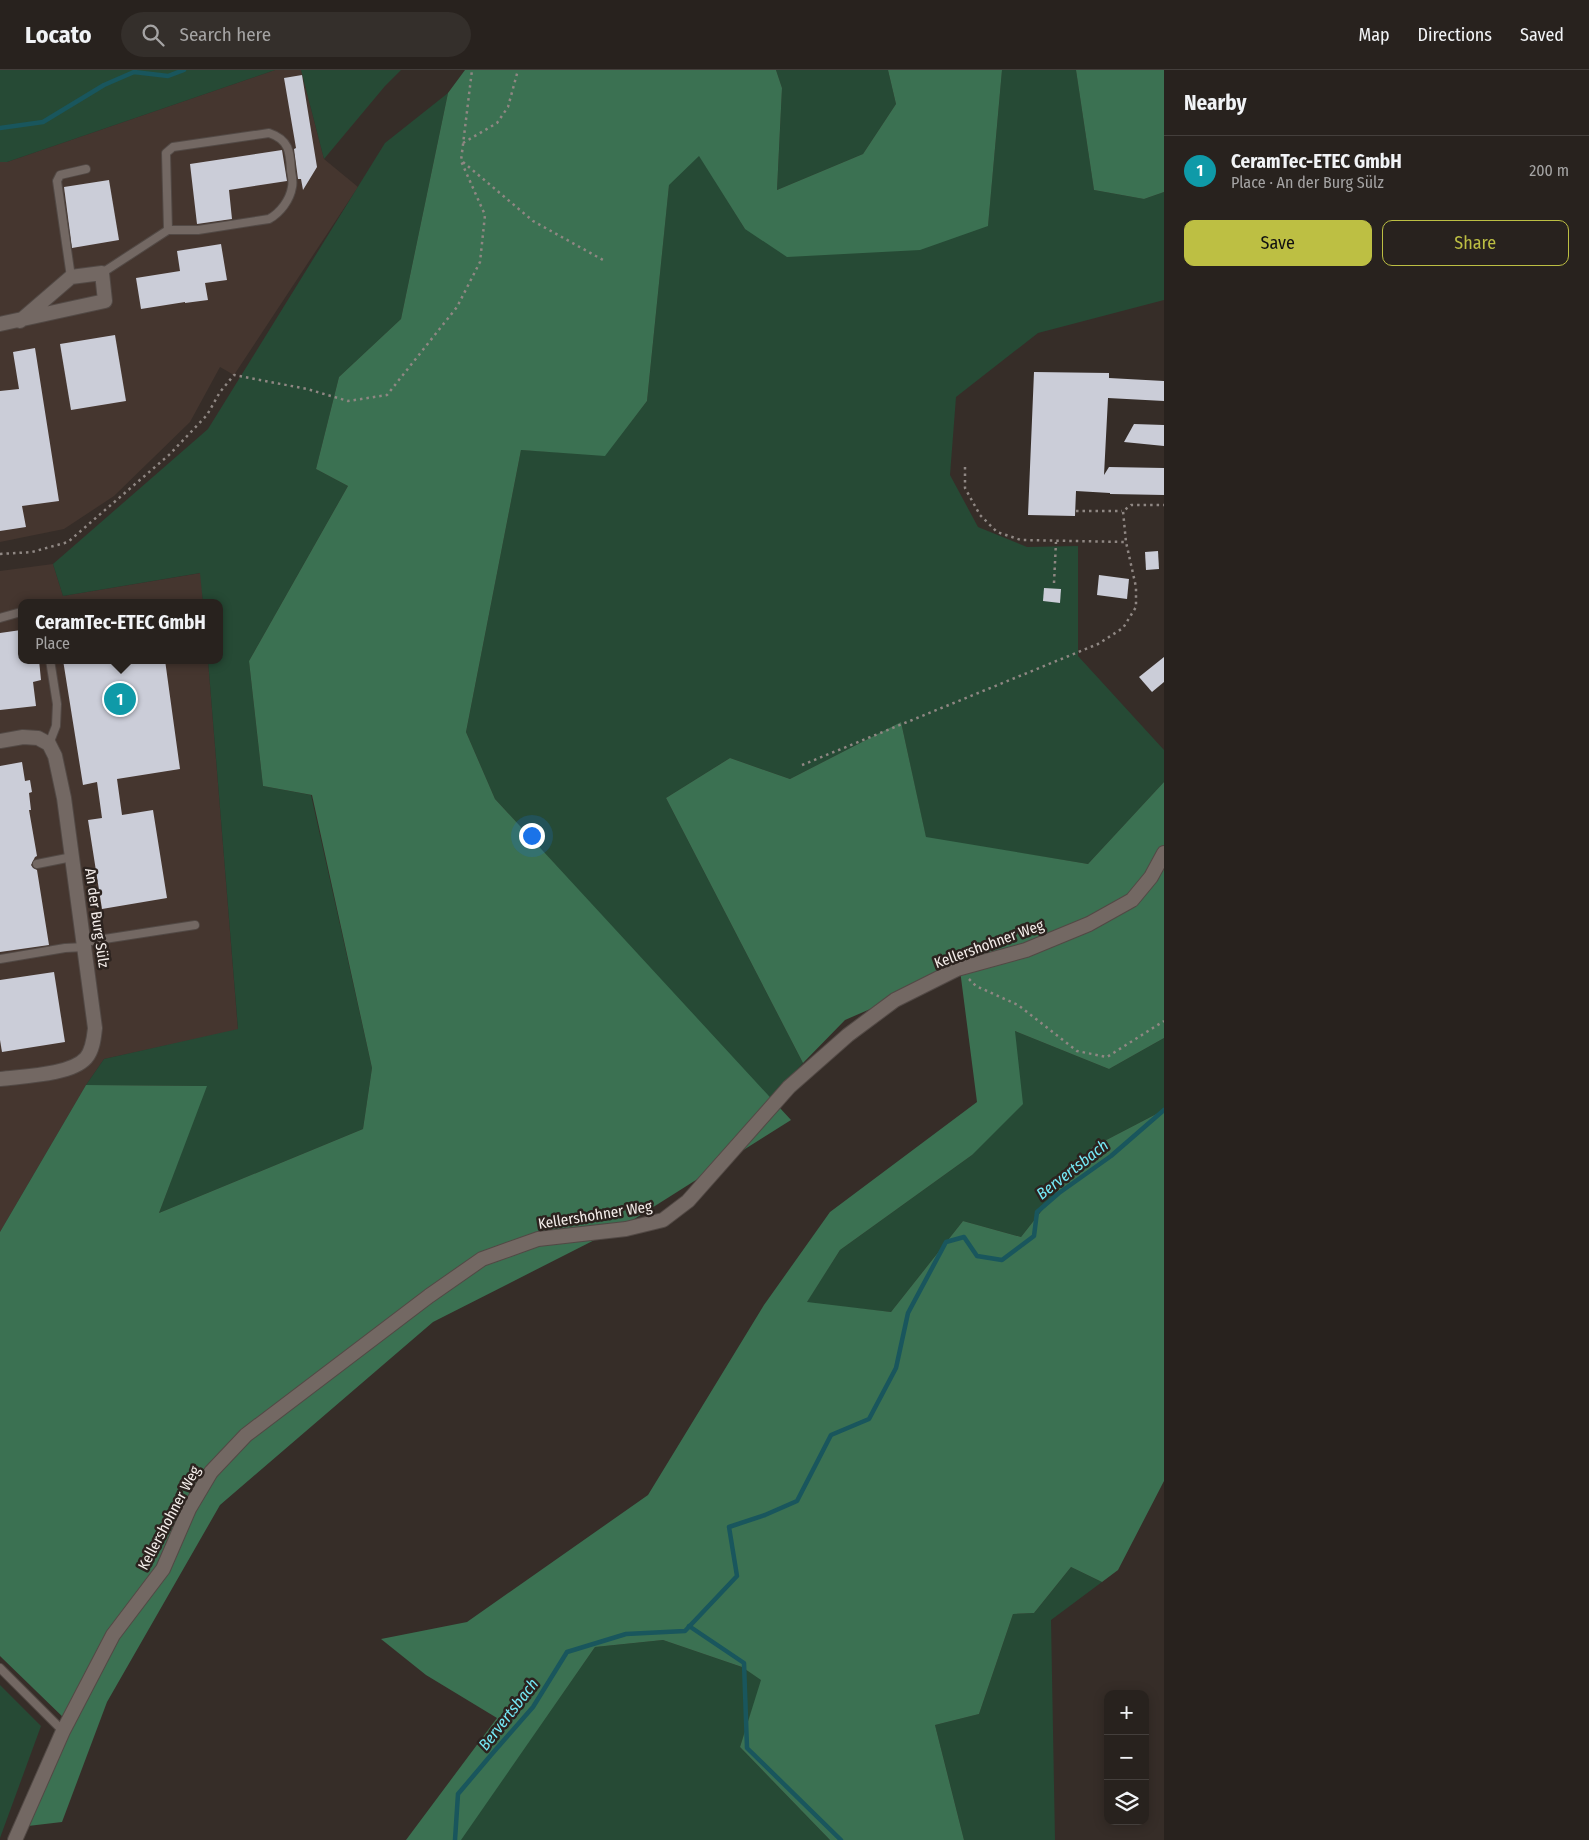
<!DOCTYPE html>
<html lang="en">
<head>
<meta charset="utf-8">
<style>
  body { margin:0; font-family:"Fira Sans Condensed",sans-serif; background:#342f2b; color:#f1f3f6 }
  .controls { position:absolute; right:15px; bottom:15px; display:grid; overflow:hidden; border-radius:10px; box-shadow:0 2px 12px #0003 }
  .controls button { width:45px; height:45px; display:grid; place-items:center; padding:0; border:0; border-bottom:1px solid #443f3c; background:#28221e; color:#f1f3f6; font:25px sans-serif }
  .you { position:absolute; left:531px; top:765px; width:18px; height:18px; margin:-12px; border:4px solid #fff; border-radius:50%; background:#1a73e8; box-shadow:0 0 0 8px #1a73e833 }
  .badge { display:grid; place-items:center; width:32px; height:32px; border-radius:50%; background:#bdbf43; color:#fff; font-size:16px; font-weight:700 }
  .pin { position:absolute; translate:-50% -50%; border:2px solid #fff; box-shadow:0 1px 5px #0006 }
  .popup { position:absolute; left:18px; top:529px; width:205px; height:65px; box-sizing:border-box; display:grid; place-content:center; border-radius:10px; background:#28221e; filter:drop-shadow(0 1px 4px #0005); font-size:16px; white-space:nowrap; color:#a5a4a4 }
  .popup b { font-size:19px; color:#f1f3f6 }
  .popup::after { content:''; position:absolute; left:50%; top:100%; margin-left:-10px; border:10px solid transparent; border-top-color:#28221e }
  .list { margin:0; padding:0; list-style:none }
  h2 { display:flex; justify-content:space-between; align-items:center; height:65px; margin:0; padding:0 20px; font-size:21px }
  h2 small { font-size:16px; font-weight:400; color:#a5a4a4 }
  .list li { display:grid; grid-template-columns:32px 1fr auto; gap:15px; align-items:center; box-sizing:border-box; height:70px; padding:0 20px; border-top:1px solid #443f3c }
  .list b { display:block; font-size:19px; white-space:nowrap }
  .list p { margin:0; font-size:16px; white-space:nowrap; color:#a5a4a4 }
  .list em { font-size:16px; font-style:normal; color:#a5a4a4 }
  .actions { display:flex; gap:10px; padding:15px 20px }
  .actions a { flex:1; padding:11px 0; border:1px solid #bdbf43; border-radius:10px; text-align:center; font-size:18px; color:#bdbf43 }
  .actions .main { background:#bdbf43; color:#111 }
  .icon { flex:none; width:28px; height:28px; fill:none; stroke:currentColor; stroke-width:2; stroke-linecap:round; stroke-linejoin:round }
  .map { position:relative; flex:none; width:1164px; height:1770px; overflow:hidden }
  header { display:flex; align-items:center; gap:30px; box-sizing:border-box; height:70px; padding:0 25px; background:#28221e; border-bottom:1px solid #443f3c }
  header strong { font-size:24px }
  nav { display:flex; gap:28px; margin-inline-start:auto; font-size:18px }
  .search { width:350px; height:45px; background:#342f2b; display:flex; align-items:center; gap:12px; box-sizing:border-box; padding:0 18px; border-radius:28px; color:#a5a4a4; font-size:19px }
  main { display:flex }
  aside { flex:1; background:#28221e }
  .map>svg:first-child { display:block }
</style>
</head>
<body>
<header>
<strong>Locato</strong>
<div class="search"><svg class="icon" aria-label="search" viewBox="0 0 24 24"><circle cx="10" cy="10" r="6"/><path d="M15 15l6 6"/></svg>Search here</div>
<nav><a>Map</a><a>Directions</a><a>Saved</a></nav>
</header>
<main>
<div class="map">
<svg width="1164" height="1770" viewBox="0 0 1164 1770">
  <rect width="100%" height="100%" fill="#362d28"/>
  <!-- built -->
  <g fill="#45362f">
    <polygon points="275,0 301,0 324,89 358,117 234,305 220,297 190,352 114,426 64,459 0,472 0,92 7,92"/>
    <polygon points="53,494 63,526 201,503 203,533 21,533 21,590 208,590 238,960 104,989 86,1015 0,1162 0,501"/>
  </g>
  <!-- green -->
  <g fill="#264a35">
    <polygon points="0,0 275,0 7,92 0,92"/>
    <polygon points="301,0 401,0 385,16 324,89"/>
    <polygon points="776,0 888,0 896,34 863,84 777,120 782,18"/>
    <polygon points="1002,0 1076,0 1094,120 1144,129 1164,122 1164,230 1038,263 956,327 950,405 978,457 1027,477 1078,476 1078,586 1164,680 1164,712 1088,794 926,768 901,652 790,709 730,688 666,728 803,993 770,1029 495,729 466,662 521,380 605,385 647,331 669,114 699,85 745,159 988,155"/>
    <polygon points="448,23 401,249 339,307 316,399 348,416 249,591 263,716 311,725 372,998 363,1059 159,1143 206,1016 86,1015 104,989 238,959 208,590 219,590 219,533 203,533 200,503 63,526 53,494 208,359 385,73"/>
    <polygon points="1015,961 1109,999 1164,968 1164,1040 1091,1078 1021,1167 963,1151 891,1242 806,1233 840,1180 972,1085"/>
    <polygon points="1071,1497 1102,1512 1051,1550 1055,1770 964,1770 935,1655 979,1644 1013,1544 1034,1543"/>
    <polygon points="663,1570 742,1597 762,1610 740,1677 830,1770 460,1770 595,1577"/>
    <polygon points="0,1615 41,1656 0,1768"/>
  </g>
  <!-- forest -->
  <g fill="#3b7152">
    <polygon points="465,0 776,0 782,18 777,120 863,84 896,34 888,0 1002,0 988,156 920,180 787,187 745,159 699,86 669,115 647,331 605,386 521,380 466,662 495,729 791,1050 628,1153 433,1252 220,1435 107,1632 62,1752 28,1756 68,1652 0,1586 0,1162 86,1015 207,1016 159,1143 363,1059 372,998 312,725 263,716 249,591 348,416 316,399 339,307 401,249 448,23"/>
    <polygon points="1076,0 1164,0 1164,122 1144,129 1094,120"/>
    <polygon points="901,652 926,767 1088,794 1164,712 1164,968 1109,999 1015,961 1023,1034 972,1085 840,1180 807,1232 891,1242 963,1151 1021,1167 1091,1078 1164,1040 1164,1411 1118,1500 1102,1512 1071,1497 1034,1543 1013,1544 979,1644 935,1655 964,1770 830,1770 740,1677 761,1610 742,1597 663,1570 595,1577 461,1770 406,1770 497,1648 426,1605 381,1569 467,1552 648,1425 764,1235 830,1142 977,1032 960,900 845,950 803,993 666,728 730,688 790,709"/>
  </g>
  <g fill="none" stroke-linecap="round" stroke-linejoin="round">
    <!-- stream -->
    <g stroke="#19565d" stroke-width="4.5">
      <polyline points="0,58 43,52 104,15 134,2 168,6 184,0"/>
      <polyline points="689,1556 744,1593 747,1678 841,1770"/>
      <polyline points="455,1770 458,1724 491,1685 533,1637 567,1582 626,1564 685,1561 737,1506 729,1457 765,1445 797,1431 831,1365 869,1349 896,1298 908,1243 946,1172 964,1167 977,1186 1002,1190 1034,1166 1037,1142 1059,1123 1111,1086 1164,1040"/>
    </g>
  </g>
  <!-- building -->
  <g fill="#cbcdd8">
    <polygon points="302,5 317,97 303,120 301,109 298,109 294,79 296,78 284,8"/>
    <polygon points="282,80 287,111 229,120 232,149 197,154 190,94"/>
    <polygon points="109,110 119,170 72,178 64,117"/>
    <polygon points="221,174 227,210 205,213 208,230 185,233 185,232 141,239 136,208 180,201 177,181"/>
    <polygon points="115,265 126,331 71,340 60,274"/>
    <polygon points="35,278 59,431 22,436 26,457 0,461 0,321 19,319 13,282"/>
    <polygon points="1034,302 1109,303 1109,308 1164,311 1164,331 1108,328 1104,405 1109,397 1164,398 1164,425 1110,424 1110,423 1076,421 1075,446 1028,445"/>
    <polygon points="1134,354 1164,355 1164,376 1124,372"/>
    <polygon points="1158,481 1159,499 1146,500 1145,482"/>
    <polygon points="1099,505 1129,509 1127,529 1097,525"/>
    <polygon points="1044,518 1061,519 1060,533 1043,531"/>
    <polygon points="21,560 21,590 39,590 41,610 33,612 36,636 0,640 0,563"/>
    <polygon points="1164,587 1164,612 1152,622 1139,607"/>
    <polygon points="63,590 165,590 180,699 117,709 122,745 153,740 167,828 102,839 88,750 102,748 97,712 83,715"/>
    <polygon points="22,692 25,711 30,710 32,722 29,723 31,740 29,740 37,786 35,787 31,795 33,798 37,800 49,875 0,882 0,696"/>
    <polygon points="54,902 65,972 2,982 0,970 0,910"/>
  </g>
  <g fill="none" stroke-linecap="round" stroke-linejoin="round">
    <!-- service casing -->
    <g stroke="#524945" stroke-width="10">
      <g id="service">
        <path d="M102,203L168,160L166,83L173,77L269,63C290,70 290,83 291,101C292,106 293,113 292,117C290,130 280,143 269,149L198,160H168"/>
        <polyline points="71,207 57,111 60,105 86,99"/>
        <polyline points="0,548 21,542"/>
        <polyline points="49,674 56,656 57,634 50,590"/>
        <polyline points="37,794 72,787"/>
        <polyline points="85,872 195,855"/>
        <polyline points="0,889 65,878 85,877"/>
        <polyline points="0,1598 63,1661"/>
      </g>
    </g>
    <!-- minor casing -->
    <g stroke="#524945" stroke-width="16">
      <g id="minor">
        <polyline points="0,254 105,231 102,203 71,207 20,251"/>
        <path d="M0,671L23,667L38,668L49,674L55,686L64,728L95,958C94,967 93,980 86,988C71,1005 23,1006 0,1009"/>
        <polyline points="15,1770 63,1661 113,1565 163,1499 189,1439 211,1402 246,1365 429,1226 482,1189 538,1169 626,1159 663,1150 688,1131 789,1017 848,965 895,930 957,899 1026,880 1089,854 1132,830 1151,807 1164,783"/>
      </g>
    </g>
    <!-- path -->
    <g stroke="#8f8783" stroke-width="2.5" stroke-dasharray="2.5 4" stroke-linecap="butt">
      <polyline points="463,73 497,53 508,37 518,0"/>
      <polyline points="463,92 533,151 603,190"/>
      <polyline points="965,397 965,418 980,445 997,462 1021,470 1126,472"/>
      <polyline points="1076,441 1122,441"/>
      <polyline points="0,484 32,482 68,472 170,384 207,345 220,322 234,305 307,319 348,331 387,325 457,237 480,192 485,145 461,91 472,0"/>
      <polyline points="1054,513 1056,472"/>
      <polyline points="802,695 1098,574 1123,558 1136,537 1136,517 1126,472 1123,441 1131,435 1164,435"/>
      <polyline points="969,909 976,916 1018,935 1077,981 1107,987 1164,951"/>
    </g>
    <!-- service -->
    <use href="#service" stroke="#736863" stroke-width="8"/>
    <!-- minor -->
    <use href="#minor" stroke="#736863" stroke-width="14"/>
  </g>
  <g text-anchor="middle" stroke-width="5" stroke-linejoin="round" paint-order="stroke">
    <!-- street labels -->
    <g font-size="15" fill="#f5eeeb" stroke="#2c231f">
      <text transform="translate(97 848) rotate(82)" y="5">An der Burg Sülz</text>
      <text transform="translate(989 874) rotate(-20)" y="5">Kellershohner Weg</text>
      <text transform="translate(595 1145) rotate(-9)" y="5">Kellershohner Weg</text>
      <text transform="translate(169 1448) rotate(-62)" y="5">Kellershohner Weg</text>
    </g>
    <!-- water labels -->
    <g font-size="16" font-style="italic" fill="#75eaf7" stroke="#2c231f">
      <text transform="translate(1072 1099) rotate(-38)" y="6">Bervertsbach</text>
      <text transform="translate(508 1644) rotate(-52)" y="6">Bervertsbach</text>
    </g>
  </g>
</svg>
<div class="controls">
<button>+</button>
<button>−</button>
<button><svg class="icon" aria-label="layers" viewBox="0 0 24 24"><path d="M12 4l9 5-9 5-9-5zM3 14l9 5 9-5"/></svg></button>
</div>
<div class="you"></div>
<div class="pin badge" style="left:120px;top:629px;background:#0f9aa8">1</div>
<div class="popup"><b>CeramTec-ETEC GmbH</b>Place</div>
</div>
<aside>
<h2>Nearby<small></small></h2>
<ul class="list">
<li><span class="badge" style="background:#0f9aa8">1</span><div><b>CeramTec-ETEC GmbH</b><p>Place · An der Burg Sülz</p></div><em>200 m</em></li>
</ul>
<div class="actions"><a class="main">Save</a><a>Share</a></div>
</aside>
</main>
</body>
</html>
